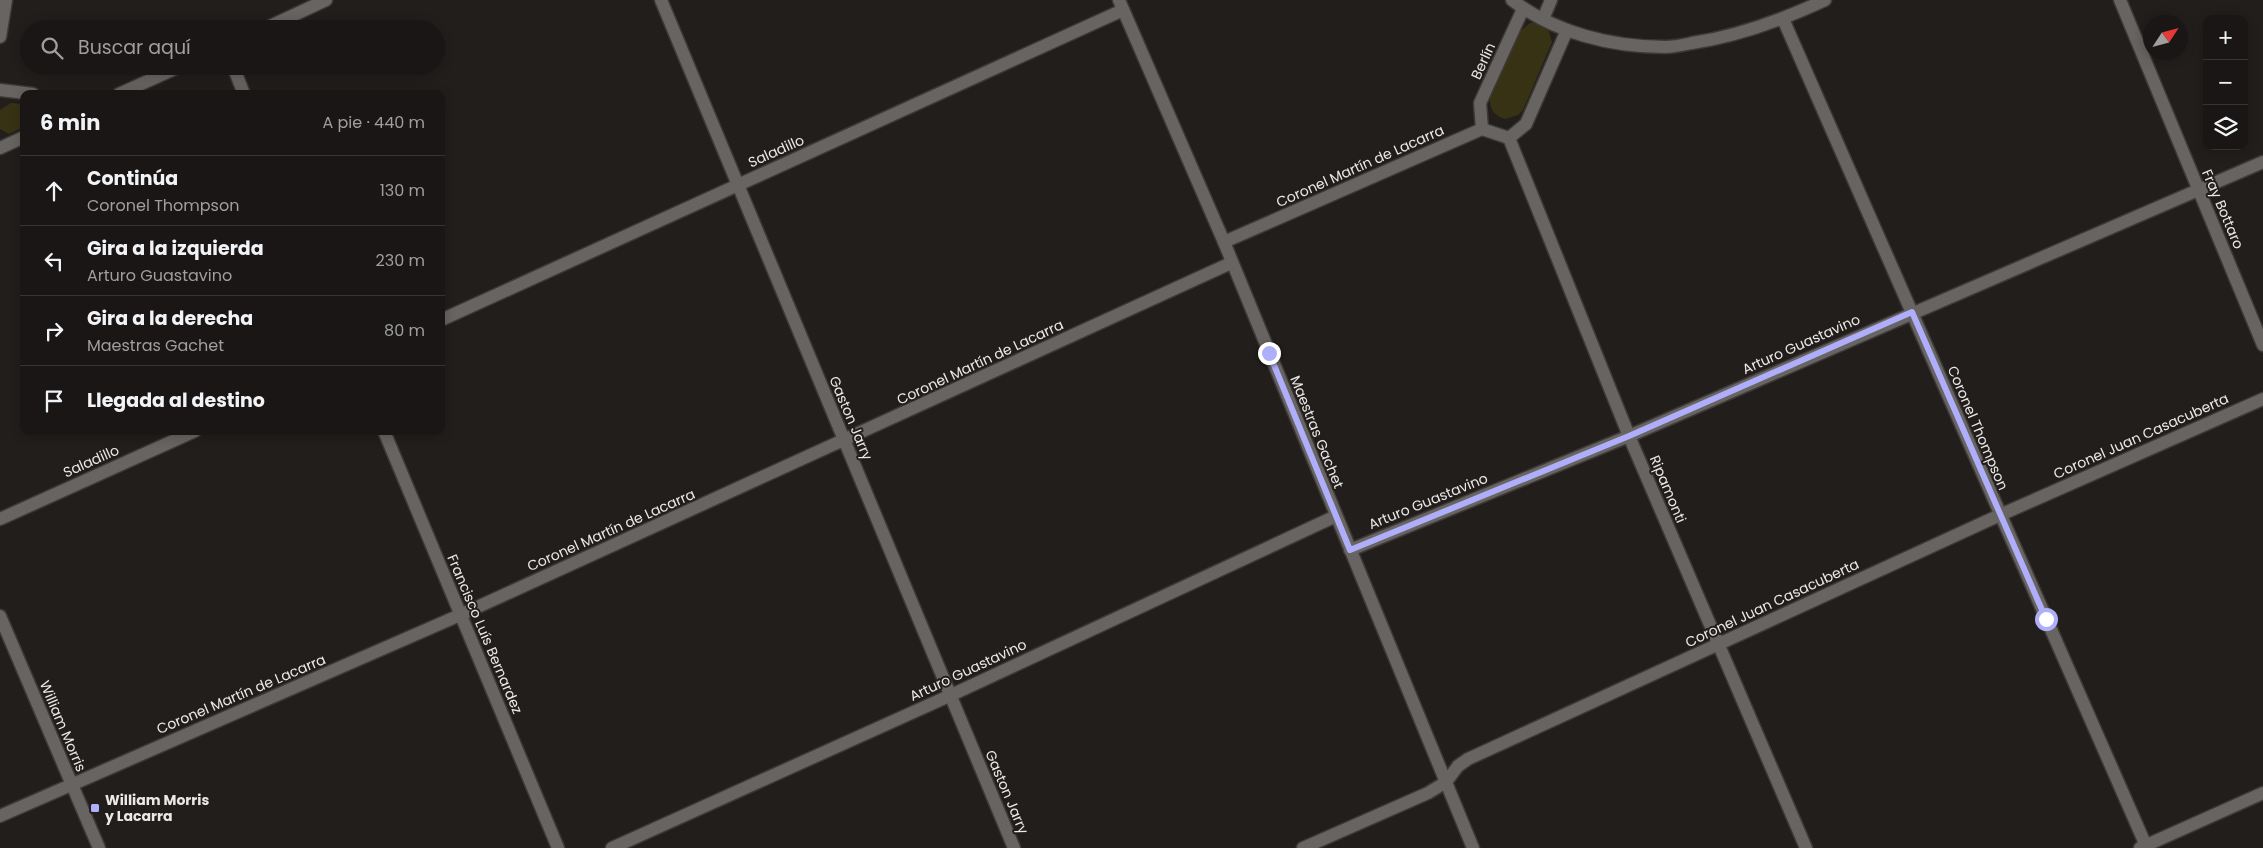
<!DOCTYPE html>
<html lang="es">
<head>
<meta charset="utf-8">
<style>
  body { margin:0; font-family:Poppins,sans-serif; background:#221f1e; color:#f1f3f6 }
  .controls { position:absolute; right:15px; top:15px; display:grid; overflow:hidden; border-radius:10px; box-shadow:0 2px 12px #0003 }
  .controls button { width:45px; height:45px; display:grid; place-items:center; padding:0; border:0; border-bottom:1px solid #373534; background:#191615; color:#f1f3f6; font:25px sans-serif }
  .compass { position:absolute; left:2143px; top:15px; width:45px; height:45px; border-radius:50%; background:#191615; box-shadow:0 2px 12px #0003; rotate:54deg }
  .stop { position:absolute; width:15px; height:15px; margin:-11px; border:4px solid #afaefa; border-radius:50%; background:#fff }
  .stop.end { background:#afaefa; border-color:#fff; box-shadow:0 1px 5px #0008 }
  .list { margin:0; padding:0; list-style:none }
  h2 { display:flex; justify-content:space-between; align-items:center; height:65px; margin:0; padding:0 20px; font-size:21px }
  h2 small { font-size:16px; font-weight:400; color:#9f9fa0 }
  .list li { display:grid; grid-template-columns:32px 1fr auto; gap:15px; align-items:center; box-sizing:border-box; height:70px; padding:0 20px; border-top:1px solid #373534 }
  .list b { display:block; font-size:19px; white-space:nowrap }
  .list p { margin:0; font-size:16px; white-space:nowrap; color:#9f9fa0 }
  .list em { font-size:16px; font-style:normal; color:#9f9fa0 }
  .icon { flex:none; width:28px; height:28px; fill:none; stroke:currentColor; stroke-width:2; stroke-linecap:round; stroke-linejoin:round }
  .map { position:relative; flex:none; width:2263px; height:848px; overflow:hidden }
  .search { position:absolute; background:#191615; box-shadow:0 2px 12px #0003; left:20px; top:20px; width:425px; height:55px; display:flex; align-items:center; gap:12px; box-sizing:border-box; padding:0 18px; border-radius:28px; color:#9f9fa0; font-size:19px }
  .panel { position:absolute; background:#191615; box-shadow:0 2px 12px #0003; left:20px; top:90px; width:425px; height:345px; border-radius:10px }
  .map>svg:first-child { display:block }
</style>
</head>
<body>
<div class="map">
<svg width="2263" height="848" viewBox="0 0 2263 848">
  <rect width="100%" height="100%" fill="#211e1c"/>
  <!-- green -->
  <g fill="#383215">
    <path d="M1530,23H1536L1548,29L1552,42L1523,110L1518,115L1505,119C1494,115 1489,109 1490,98L1519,32Z"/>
    <polygon points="11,103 24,104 24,127 9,134 0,129 0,110"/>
  </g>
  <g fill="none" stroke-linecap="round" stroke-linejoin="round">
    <!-- minor casing -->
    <g stroke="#3c3938" stroke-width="15">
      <g id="minor">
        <polyline points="661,0 1014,848"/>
        <polyline points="1119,0 1224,242 1473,848"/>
        <path d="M1512,0C1555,33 1612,47 1665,47C1674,47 1683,45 1692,43C1739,36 1782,20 1825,0"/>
        <polyline points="2120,0 2263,345"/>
        <polyline points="1543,19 1551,0"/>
        <polyline points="1783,19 2147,848"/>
        <polyline points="264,29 326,0"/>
        <polyline points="0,37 6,0"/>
        <polyline points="233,66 244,94"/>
        <polyline points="0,90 33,94"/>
        <polyline points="119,94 181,66"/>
        <polyline points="1482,129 1480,103 1523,9"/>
        <polyline points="1509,138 1629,436 1806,848"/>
        <polyline points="1509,138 1526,124 1567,30"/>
        <polyline points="0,148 24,137"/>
        <polyline points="1224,242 1482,129 1509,138"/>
        <polyline points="441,320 1123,10"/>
        <polyline points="384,431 558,848"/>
        <polyline points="0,519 195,431"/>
        <polyline points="1350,550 1629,436 2263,162"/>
        <polyline points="0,616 99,848"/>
        <polyline points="0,816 460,615 1231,263"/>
        <polyline points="612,848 949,696 1336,516"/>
        <polyline points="1303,848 1428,793 1446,782 1458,766 1468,759 2000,515 2263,399"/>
        <polyline points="2140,848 2263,793"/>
      </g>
    </g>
    <!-- minor -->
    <use href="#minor" stroke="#686462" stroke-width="12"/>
  </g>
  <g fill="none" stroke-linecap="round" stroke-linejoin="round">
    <!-- route -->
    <polyline stroke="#afaefa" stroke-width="6" points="1269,353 1350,550 1629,436 1912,312 2046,619"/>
  </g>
  <!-- markers -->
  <rect fill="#afaefa" stroke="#211e1c" stroke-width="2" x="90" y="803" width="10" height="10" rx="2.5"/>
  <g text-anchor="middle" stroke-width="4" stroke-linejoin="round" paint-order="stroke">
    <!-- street labels -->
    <g font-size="14" fill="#ebe8e7" stroke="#211e1c">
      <text transform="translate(1483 61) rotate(-65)" y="5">Berlín</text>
      <text transform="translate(776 151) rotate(-24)" y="5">Saladillo</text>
      <text transform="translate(1360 166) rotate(-24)" y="5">Coronel Martín de Lacarra</text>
      <text transform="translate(2223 209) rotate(67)" y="5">Fray Bottaro</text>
      <text transform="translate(1801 344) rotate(-24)" y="5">Arturo Guastavino</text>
      <text transform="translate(980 362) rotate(-25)" y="5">Coronel Martín de Lacarra</text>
      <text transform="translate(851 418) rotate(67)" y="5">Gaston Jarry</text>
      <text transform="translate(1978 428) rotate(67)" y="5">Coronel Thompson</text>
      <text transform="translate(1317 432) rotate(68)" y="5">Maestras Gachet</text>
      <text transform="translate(2141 436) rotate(-24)" y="5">Coronel Juan Casacuberta</text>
      <text transform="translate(91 461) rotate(-24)" y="5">Saladillo</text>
      <text transform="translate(1668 489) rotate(67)" y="5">Ripamonti</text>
      <text transform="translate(1428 501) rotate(-22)" y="5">Arturo Guastavino</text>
      <text transform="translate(611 530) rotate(-24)" y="5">Coronel Martín de Lacarra</text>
      <text transform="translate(1772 603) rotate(-25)" y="5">Coronel Juan Casacuberta</text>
      <text transform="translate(485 634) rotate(67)" y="5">Francisco Luís Bernardez</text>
      <text transform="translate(968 670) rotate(-25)" y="5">Arturo Guastavino</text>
      <text transform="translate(241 694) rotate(-23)" y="5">Coronel Martín de Lacarra</text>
      <text transform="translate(63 726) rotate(67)" y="5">William Morris</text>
      <text transform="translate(1007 792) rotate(67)" y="5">Gaston Jarry</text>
    </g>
    <!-- poi labels -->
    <g font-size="14" font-weight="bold" fill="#ebe8e7" stroke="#211e1c" text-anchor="start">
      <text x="105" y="805">William Morris<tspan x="105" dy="16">y Lacarra</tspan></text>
    </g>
  </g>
</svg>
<div class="controls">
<button>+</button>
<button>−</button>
<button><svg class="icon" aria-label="layers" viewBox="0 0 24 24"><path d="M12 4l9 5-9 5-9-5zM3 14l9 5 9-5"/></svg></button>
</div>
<svg class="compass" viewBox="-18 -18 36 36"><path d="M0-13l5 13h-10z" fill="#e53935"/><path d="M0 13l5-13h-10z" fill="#9f9fa0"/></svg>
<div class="stop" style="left:2046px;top:619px"></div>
<div class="stop end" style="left:1269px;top:353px"></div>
<div class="search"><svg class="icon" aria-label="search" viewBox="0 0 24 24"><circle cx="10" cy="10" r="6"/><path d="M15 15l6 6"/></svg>Buscar aquí</div>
<section class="panel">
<h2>6 min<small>A pie · 440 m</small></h2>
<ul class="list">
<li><svg class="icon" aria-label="ahead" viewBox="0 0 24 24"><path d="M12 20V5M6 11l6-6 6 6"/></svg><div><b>Continúa</b><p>Coronel Thompson</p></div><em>130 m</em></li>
<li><svg class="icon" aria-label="left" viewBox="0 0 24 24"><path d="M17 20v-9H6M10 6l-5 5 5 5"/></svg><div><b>Gira a la izquierda</b><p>Arturo Guastavino</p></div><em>230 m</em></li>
<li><svg class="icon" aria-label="right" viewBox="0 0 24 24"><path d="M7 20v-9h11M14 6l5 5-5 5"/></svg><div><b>Gira a la derecha</b><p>Maestras Gachet</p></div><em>80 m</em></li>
<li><svg class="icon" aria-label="arrive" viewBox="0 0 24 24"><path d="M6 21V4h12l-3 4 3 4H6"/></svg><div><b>Llegada al destino</b></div></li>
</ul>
</section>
</div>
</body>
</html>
